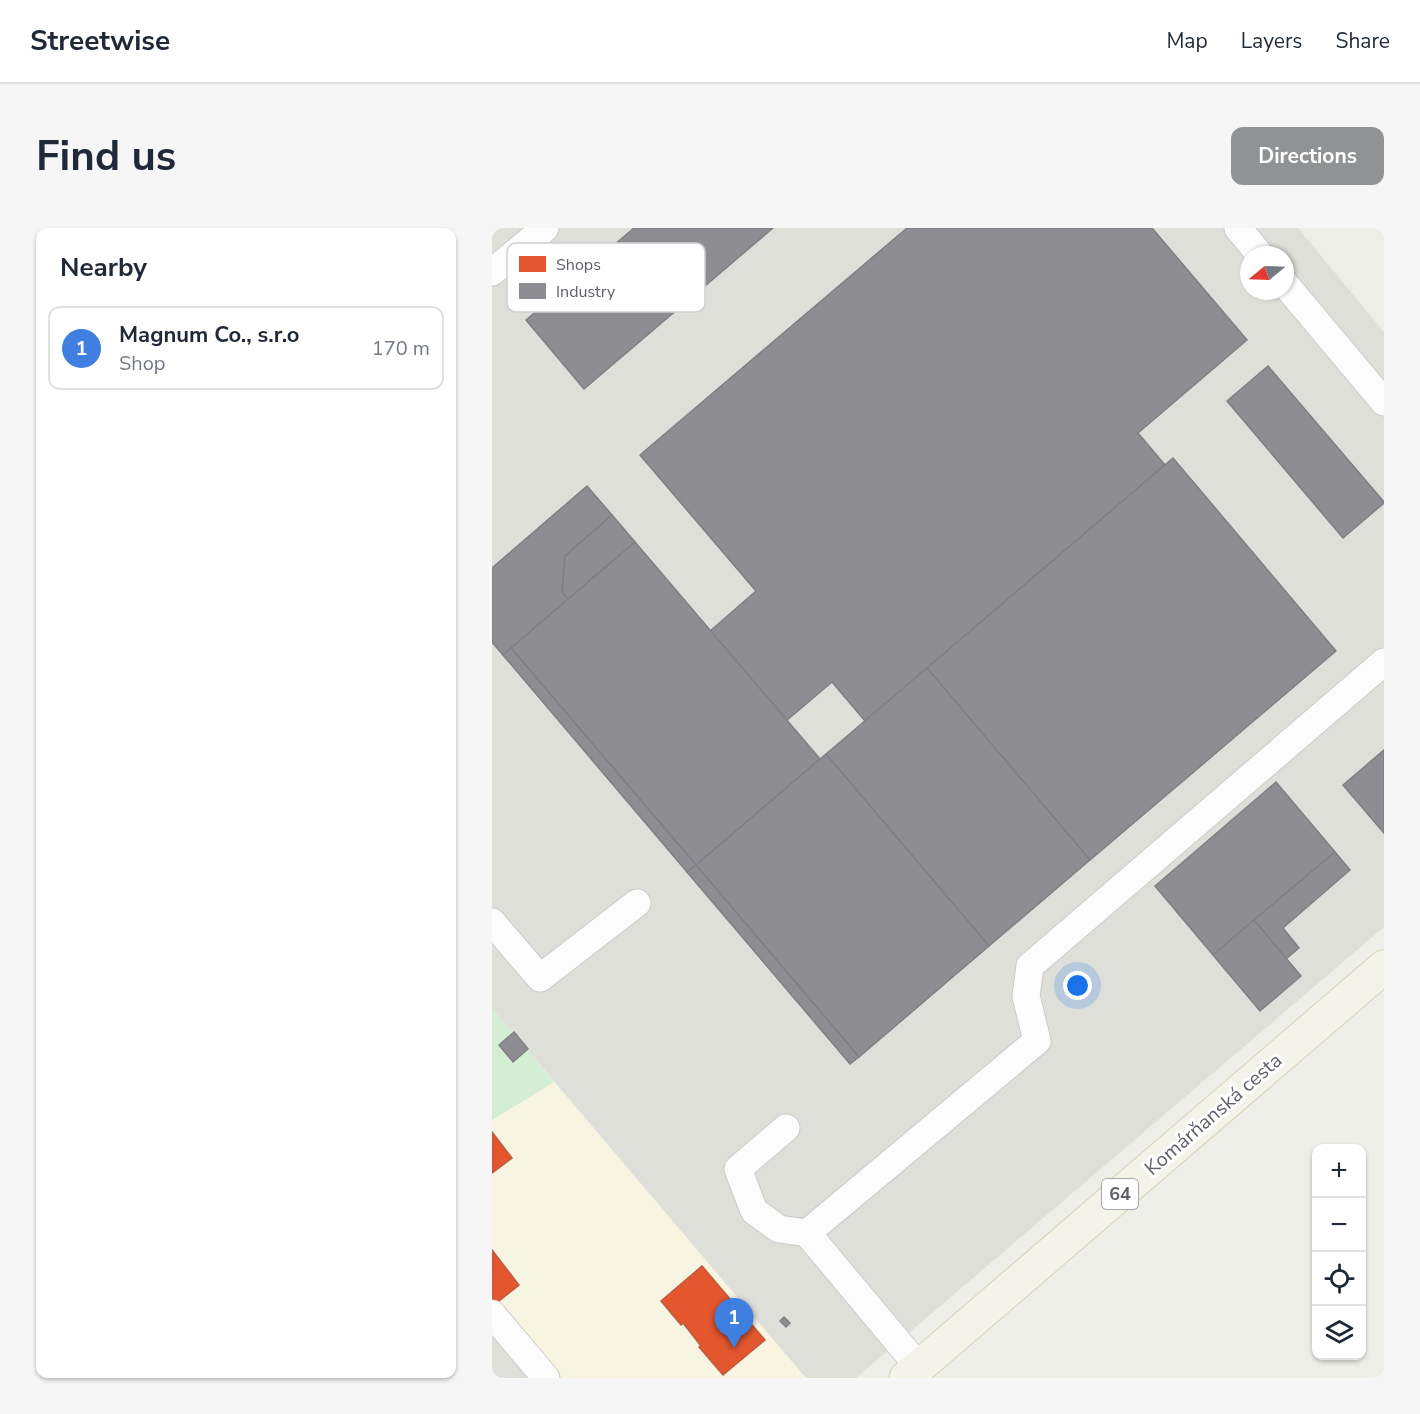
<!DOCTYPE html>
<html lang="en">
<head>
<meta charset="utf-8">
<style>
  body { margin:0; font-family:"Nunito Sans",sans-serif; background:#f6f6f7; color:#1f2937 }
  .controls { position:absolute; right:18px; bottom:18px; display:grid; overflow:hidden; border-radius:12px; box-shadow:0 2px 4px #0004 }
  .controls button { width:54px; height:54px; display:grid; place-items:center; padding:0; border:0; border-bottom:2px solid #e0e1e3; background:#fff; color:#1f2937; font:30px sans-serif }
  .compass { position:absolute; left:748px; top:18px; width:54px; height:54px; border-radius:50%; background:#fff; box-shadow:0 2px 4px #0004; rotate:251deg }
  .you { position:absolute; left:586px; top:758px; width:21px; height:21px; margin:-15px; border:4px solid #fff; border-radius:50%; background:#1a73e8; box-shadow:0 0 0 9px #1a73e833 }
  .badge { display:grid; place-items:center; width:39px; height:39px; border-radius:50%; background:#909294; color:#fff; font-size:20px; font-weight:700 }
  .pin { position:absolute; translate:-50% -50px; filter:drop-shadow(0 2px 3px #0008) }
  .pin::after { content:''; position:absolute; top:32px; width:21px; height:18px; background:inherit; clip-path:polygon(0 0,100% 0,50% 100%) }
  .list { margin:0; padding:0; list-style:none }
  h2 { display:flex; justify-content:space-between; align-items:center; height:78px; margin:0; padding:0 24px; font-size:26px }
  h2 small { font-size:20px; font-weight:400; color:#747a83 }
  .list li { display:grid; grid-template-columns:39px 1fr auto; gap:18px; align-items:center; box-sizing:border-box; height:84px; margin:0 12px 12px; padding:0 12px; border:2px solid #e0e1e3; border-radius:12px }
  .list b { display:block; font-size:22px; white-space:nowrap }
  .list p { margin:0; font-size:20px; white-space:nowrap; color:#747a83 }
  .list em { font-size:20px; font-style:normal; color:#747a83 }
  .icon { flex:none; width:33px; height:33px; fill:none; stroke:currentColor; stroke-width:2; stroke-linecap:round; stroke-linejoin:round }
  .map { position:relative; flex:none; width:892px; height:1150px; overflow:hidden; border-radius:12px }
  header { display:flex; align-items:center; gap:36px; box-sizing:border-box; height:84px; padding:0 30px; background:#fff; border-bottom:2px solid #e0e1e3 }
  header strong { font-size:28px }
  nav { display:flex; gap:33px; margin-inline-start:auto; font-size:21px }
  .intro { display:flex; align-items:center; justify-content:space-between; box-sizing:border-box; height:144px; padding:0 36px }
  h1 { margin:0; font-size:42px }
  .button { padding:15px 27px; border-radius:12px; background:#909294; color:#fff; font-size:21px; font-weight:700 }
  main { display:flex; gap:36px; padding:0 36px }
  aside { flex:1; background:#fff; border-radius:12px; box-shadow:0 2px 4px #0004 }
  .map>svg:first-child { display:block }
</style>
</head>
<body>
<header>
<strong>Streetwise</strong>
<nav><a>Map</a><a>Layers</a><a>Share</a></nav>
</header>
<div class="intro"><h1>Find us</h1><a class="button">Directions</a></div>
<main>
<aside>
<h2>Nearby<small></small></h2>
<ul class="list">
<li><span class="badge" style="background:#3f7fe0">1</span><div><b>Magnum Co., s.r.o</b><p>Shop</p></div><em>170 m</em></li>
</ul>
</aside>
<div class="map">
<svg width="892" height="1150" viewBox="0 0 892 1150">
  <rect width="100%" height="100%" fill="#eeeee9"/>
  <!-- commercial -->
  <polygon fill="#f7f5e2" points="62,854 314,1150 37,1150 0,1106 0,892"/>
  <!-- industrial -->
  <g fill="#dfdfda" fill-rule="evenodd">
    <path d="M0,0H806L892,104V699L364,1150H314L0,780ZM757,27H793V63H757Z"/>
    <polygon points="0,1106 37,1150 0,1150"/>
  </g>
  <!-- green -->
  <polygon fill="#d5ecd5" points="0,780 62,854 0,892"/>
  <!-- shops -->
  <g fill="#e4572e" stroke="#bc5a3f" stroke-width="1.5">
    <polygon points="0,904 20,930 0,945"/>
    <polygon points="0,1022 27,1057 2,1077 0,1074"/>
    <polygon points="210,1038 273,1112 231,1147 207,1119 209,1118 191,1095 189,1097 169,1073"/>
  </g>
  <!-- industry -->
  <g fill="#8d8d92" stroke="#7f8085" stroke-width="1.5">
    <polygon points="142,0 281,0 92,161 34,92"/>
    <polygon points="415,0 660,0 755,112 646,205 673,237 373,493 340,454 294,493 218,403 264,363 148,227"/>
    <polygon points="776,138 892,274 892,275 851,310 735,173"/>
    <polygon points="681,230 844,423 598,632 435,440"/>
    <polygon points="95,258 120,287 73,328 70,364 76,371 11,427 0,414 0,340"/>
    <polygon points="120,287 143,314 76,371 70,364 73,328"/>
    <polygon points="143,314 328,531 204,637 19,420"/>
    <polygon points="19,420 204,637 195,644 11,427"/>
    <polygon points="435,440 598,632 497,718 334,526"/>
    <polygon points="892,522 892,605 851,557"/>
    <polygon points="334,526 497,718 367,829 204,637"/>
    <polygon points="784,554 843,624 721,727 663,658"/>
    <polygon points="843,624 858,642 791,700 807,720 794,731 762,692"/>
    <polygon points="204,637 367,829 358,836 195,644"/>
    <polygon points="762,692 809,748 768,783 721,727"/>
    <polygon points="22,804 36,821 21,834 7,817"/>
    <polygon points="292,1089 298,1095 294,1099 288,1093"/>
  </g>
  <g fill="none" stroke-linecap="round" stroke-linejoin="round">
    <!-- minor casing -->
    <g stroke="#cacbc9" stroke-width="29">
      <g id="minor">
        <polyline points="746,0 768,27"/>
        <polyline points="0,44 53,0"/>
        <polyline points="793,56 892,174"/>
        <polyline points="0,694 48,750 145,675"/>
        <polyline points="294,900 246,941 262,983 287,1001 315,1005"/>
        <polyline points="0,1086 54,1150"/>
        <polyline points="427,1139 315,1005 545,813 534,768 538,738 892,434"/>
      </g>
    </g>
    <!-- major casing -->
    <g stroke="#d8d2b5" stroke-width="35">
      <polyline id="major" points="414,1150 892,739"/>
    </g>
    <!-- minor -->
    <use href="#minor" stroke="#fcfcfc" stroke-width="27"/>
    <!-- major -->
    <use href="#major" stroke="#f3f3e9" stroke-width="33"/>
  </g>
  <g text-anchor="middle" stroke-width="6" stroke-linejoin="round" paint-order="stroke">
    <!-- shield labels -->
    <rect fill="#fff" stroke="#8e9095" stroke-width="1.5" x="610" y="951" width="36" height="30" rx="4.5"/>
    <g font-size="18" font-weight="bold" fill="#5d6167">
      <text x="628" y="972">64</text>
    </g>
    <!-- street labels -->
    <g font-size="20" fill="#5d6167" stroke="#fff">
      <text transform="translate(721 886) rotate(-41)" y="7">Komárňanská cesta</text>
    </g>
  </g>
  <!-- legend -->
  <rect x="15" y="15" width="198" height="69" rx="9" fill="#fff" stroke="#ced0d1" stroke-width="1.5"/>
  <rect x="27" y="28" width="27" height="16" fill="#e4572e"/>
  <rect x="27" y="55" width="27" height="16" fill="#8d8d92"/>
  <g font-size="16" fill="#5d6167">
    <text x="64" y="42">Shops</text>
    <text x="64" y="69">Industry</text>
  </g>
</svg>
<div class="controls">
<button>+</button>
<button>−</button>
<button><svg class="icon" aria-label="locate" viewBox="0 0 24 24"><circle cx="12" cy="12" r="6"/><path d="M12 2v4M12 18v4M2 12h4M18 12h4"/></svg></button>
<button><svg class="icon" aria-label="layers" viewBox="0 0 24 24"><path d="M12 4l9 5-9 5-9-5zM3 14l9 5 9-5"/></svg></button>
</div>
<svg class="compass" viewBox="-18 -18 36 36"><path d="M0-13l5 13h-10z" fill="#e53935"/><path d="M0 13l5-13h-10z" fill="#747a83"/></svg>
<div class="you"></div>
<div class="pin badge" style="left:242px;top:1120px;background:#3f7fe0">1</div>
</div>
</main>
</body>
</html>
